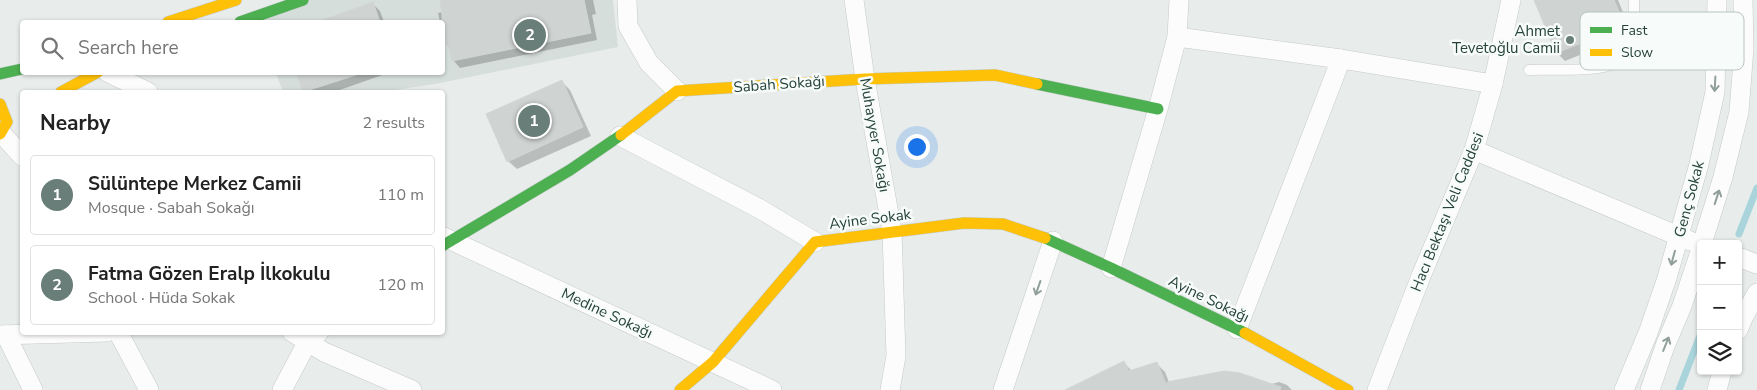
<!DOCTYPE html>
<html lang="en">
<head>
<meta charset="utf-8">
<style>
  body { margin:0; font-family:"Nunito Sans",sans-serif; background:#f6f6f6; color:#222 }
  .controls { position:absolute; right:15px; bottom:15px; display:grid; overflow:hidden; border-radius:5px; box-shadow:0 1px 4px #0004 }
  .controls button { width:45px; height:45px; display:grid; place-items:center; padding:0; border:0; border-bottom:1px solid #e0e0e0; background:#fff; color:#222; font:25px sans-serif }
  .you { position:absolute; left:916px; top:146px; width:18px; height:18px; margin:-12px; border:4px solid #fff; border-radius:50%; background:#1a73e8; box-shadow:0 0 0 8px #1a73e833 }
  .badge { display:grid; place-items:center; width:32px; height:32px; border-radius:50%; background:#697e78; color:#fff; font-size:16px; font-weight:700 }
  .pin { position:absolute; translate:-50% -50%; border:2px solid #fff; box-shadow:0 1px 5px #0006 }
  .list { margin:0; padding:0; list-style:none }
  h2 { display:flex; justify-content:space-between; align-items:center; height:65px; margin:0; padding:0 20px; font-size:21px }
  h2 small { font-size:16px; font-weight:400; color:#767676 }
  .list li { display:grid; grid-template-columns:32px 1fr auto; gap:15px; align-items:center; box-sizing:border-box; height:80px; margin:0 10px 10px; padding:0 10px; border:1px solid #e0e0e0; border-radius:5px }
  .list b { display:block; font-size:19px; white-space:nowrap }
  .list p { margin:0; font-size:16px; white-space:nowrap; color:#767676 }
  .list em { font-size:16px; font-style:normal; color:#767676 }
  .icon { flex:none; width:28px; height:28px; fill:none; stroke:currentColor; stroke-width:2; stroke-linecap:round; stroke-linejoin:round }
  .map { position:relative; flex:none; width:1757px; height:390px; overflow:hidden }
  .search { position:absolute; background:#fff; box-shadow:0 1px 4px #0004; left:20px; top:20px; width:425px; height:55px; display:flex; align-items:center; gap:12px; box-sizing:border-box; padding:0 18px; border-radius:5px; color:#767676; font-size:19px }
  .panel { position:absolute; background:#fff; box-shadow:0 1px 4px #0004; left:20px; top:90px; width:425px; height:245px; border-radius:5px }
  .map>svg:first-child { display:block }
</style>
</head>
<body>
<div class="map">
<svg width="1757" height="390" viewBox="0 0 1757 390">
  <rect width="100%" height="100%" fill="#e8edeb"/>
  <!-- built -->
  <polygon fill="#d6dedb" points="310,0 613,0 618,47 435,84 382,92 283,92 276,73 442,72 442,22 261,22"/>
  <!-- shadow -->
  <g fill="#0003">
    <polygon points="441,0 593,0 596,14 592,15 597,40 460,68 453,60 450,47 443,40 442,22 440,22 438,13 443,12"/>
    <polygon points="1536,0 1618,0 1632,34 1565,61 1557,53"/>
    <polygon points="373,4 380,11 384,22 319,22"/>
    <polygon points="297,72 391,72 334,92 304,92"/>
    <polygon points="561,81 570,90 591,136 517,169 508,161"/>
    <polygon points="1124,363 1132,371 1157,364 1165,372 1172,390 1068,390"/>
    <polygon points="1279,382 1287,385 1292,390 1174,390 1268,385"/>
  </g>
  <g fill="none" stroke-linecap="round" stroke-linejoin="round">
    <!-- stream -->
    <g stroke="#a9d4db" stroke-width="7">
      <polyline points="1739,234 1757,188"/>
      <polyline points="1679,390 1701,333"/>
    </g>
  </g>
  <!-- building -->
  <g fill="#cfd4d2" stroke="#d1d6d4">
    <polygon points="440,0 584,0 591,33 452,61 448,43 442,45 442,15"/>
    <polygon points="1534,0 1614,0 1625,26 1556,53"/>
    <polygon points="373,2 380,22 324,22 323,20"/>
    <polygon points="296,72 356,72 356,75 303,92"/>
    <polygon points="562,80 583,127 507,162 486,114"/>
    <polygon points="1124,361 1129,371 1157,362 1168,389 1167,382 1224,371 1240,373 1281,387 1280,390 1065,390"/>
  </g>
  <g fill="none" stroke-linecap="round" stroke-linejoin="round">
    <!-- lane casing -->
    <g stroke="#c5cac8" stroke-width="11">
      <path id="lane" d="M1529,70C1550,69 1592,72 1610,65C1618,61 1625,54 1629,46C1635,33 1634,14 1634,0"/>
    </g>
    <!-- street casing -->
    <g stroke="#c5cac8" stroke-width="20">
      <g id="street">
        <polyline points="627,0 628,26 649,63 677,91"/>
        <polyline points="854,0 865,79 892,231 896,356 890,390"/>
        <polyline points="1177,37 1341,59 1493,84"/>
        <polyline points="107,72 148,92"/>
        <polyline points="1,133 22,156"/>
        <polyline points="620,136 760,209 815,242"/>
        <polyline points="1474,150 1690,241"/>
        <polyline points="444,237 772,390"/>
        <polyline points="1702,244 1723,177 1739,112 1744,48 1743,0"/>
        <polyline points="1738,257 1757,264"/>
        <polyline points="1111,268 1158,109 1177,37 1179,0"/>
        <polyline points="1237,329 1341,59"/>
        <polyline points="1738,330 1744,316 1757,293"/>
        <polyline points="118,332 149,390"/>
        <polyline points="292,332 324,352 412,390"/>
        <polyline points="0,335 107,332"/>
        <polyline points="6,335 33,390"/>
        <polyline points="282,390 307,343 319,332"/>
        <polyline points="1003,390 1053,241"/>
        <polyline points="1377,390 1421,276 1474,150 1493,84 1511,0"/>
        <polyline points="1624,390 1648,333 1667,278 1699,164 1715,92 1717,0"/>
        <polyline points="1650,390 1665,346 1682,306 1701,249"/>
        <polyline points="1717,390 1722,371"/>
      </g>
    </g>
    <!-- fast casing -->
    <g stroke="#c3cbc8" stroke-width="12">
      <g id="fast">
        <polyline points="240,22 303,0"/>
        <polyline points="0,74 22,69"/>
        <polyline points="1037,84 1158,109"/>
        <polyline points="1045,238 1111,268 1245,333"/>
        <polyline points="442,246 570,170 621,135"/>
      </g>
    </g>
    <!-- slow casing -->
    <g stroke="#c3cbc8" stroke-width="12">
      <g id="slow">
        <polyline points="168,22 236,0"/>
        <polyline points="61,92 98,72"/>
        <polyline points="0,104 7,122 0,134"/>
        <polyline points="621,135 677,91 865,79 995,75 1037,84"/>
        <polyline points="1245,333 1348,390"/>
        <polyline points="680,390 713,362 815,242 964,223 1003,224 1045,238"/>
      </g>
    </g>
    <!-- lane -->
    <use href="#lane" stroke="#fcfcfc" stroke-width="10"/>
    <!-- street -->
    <use href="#street" stroke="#fcfcfc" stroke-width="19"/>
    <!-- fast -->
    <use href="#fast" stroke="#4caf50" stroke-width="11"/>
    <!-- slow -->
    <use href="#slow" stroke="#ffc107" stroke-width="11"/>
  </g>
  <!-- one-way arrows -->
  <defs><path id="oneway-shaft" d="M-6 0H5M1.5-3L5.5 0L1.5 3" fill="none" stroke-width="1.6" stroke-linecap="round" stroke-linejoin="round" transform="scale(1.25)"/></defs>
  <g stroke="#909f9b">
    <use href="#oneway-shaft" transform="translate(1715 84) rotate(93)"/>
    <use href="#oneway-shaft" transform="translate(1717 197) rotate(-72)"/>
    <use href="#oneway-shaft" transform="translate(1673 258) rotate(105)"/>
    <use href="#oneway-shaft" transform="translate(1038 288) rotate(109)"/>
    <use href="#oneway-shaft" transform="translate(1666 344) rotate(-68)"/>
  </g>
  <!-- markers -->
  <circle fill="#697e78" stroke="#f7fbf9" stroke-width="2" cx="1570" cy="40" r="5"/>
  <g text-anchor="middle" stroke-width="5" stroke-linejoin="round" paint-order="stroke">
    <!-- poi labels -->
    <g font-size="15" fill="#24423a" stroke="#f7fbf9" text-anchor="end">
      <text x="1560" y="36">Ahmet<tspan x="1560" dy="17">Tevetoğlu Camii</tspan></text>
    </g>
    <!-- street labels -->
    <g font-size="15" fill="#24423a" stroke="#f7fbf9">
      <text transform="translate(779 84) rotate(-4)" y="5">Sabah Sokağı</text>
      <text transform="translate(875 135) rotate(80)" y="5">Muhayyer Sokağı</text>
      <text transform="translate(1689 199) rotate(-75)" y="5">Genç Sokak</text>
      <text transform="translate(1447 212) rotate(-68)" y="5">Hacı Bektaşı Veli Caddesi</text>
      <text transform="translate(870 219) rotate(-7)" y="5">Ayine Sokak</text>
      <text transform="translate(1209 299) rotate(26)" y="5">Ayine Sokağı</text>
      <text transform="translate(607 313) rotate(25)" y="5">Medine Sokağı</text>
    </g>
  </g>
  <!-- legend -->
  <rect x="1580" y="12" width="164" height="58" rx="8" fill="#f7fbf9" stroke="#b8c4c0" stroke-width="1"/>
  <rect x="1590" y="27" width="22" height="6" fill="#4caf50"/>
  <rect x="1590" y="49" width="22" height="7" fill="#ffc107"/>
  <g font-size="14" fill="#24423a">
    <text x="1621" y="35">Fast</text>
    <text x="1621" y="57">Slow</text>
  </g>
</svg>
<div class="controls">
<button>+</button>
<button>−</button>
<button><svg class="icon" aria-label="layers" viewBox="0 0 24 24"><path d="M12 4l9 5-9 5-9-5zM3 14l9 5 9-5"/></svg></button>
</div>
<div class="you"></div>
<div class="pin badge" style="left:534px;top:121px">1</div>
<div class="pin badge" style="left:530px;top:35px">2</div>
<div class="search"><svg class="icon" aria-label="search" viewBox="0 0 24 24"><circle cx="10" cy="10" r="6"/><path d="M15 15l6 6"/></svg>Search here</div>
<section class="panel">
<h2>Nearby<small>2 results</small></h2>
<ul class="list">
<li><span class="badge">1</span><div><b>Sülüntepe Merkez Camii</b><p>Mosque · Sabah Sokağı</p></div><em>110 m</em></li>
<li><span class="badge">2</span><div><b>Fatma Gözen Eralp İlkokulu</b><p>School · Hüda Sokak</p></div><em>120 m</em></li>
</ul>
</section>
</div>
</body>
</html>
